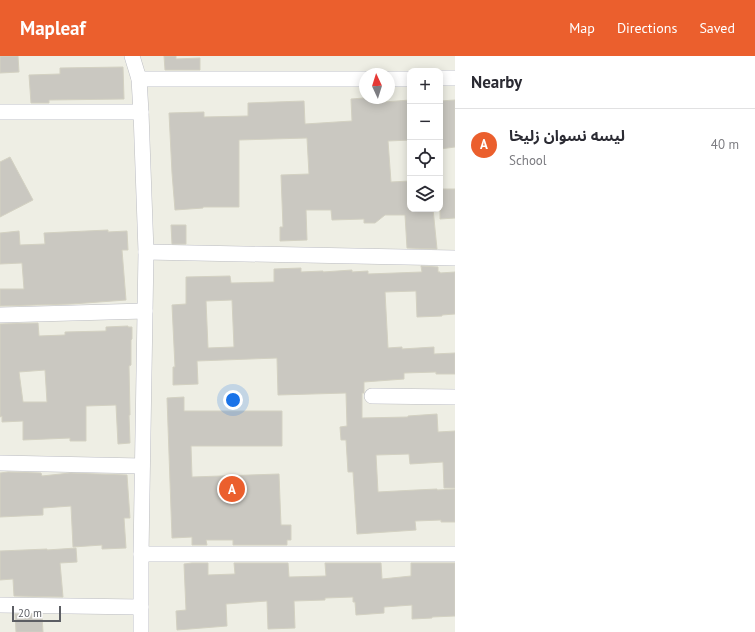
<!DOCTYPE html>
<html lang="en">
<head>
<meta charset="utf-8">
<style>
  body { margin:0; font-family:"PT Sans","Noto Sans Arabic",sans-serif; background:#f2f2f3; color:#2b2b33 }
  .controls { position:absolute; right:12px; top:12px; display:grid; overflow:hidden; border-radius:8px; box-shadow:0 2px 10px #0003 }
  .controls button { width:36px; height:36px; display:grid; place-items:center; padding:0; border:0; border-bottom:1px solid #e1e1e2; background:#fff; color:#2b2b33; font:20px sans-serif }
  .compass { position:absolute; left:359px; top:12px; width:36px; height:36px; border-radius:50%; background:#fff; box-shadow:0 2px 10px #0003; rotate:356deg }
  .scale { position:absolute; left:12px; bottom:10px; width:49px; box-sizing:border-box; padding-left:4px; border:2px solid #5c5e64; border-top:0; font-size:11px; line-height:14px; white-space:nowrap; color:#5c5e64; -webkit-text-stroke:3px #fff; paint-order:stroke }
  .you { position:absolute; left:233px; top:344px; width:14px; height:14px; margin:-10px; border:3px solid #fff; border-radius:50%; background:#1a73e8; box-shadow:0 0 0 6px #1a73e833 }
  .badge { display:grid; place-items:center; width:26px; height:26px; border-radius:50%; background:#eb5f2d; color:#fff; font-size:13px; font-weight:700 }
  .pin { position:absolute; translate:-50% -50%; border:2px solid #fff; box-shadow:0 1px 4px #0006 }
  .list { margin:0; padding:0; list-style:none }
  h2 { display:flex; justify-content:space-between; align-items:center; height:52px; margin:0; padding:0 16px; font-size:17px }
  h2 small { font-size:13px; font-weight:400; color:#7c7c81 }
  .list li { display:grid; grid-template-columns:26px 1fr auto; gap:12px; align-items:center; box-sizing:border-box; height:72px; padding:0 16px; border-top:1px solid #e1e1e2 }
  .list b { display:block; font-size:15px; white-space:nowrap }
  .list p { margin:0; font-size:13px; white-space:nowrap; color:#7c7c81 }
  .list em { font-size:13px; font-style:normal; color:#7c7c81 }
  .icon { flex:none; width:22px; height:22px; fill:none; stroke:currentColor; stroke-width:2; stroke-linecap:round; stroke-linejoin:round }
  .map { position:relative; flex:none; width:455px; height:576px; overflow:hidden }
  header { display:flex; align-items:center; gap:24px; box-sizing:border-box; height:56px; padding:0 20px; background:#eb5f2d; color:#fff }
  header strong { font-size:19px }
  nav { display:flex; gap:22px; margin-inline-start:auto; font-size:14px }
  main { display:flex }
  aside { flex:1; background:#fff }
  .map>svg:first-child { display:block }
</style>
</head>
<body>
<header>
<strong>Mapleaf</strong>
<nav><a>Map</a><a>Directions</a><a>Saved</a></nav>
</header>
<main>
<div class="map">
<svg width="455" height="576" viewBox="0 0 455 576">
  <rect width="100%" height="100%" fill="#eeeee4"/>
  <!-- building -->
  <g fill="#cac8c1" stroke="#d3d1c2" fill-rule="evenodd">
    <polygon points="0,0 18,0 19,16 0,17"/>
    <polygon points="164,0 176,0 176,3 200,2 200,14 165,14"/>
    <polygon points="123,11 124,43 49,44 49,47 31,47 29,19 60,18 60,12"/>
    <polygon points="364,42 384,42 384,46 410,44 410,84 388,85 391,126 410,125 410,153 433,153 437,193 407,192 405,159 385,159 375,167 364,167 364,163 332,164 331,154 306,154 307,184 280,185 280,171 283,171 281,119 309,118 307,82 239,84 239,151 203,151 203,152 175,154 172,117 169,57 204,56 204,61 248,60 248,47 304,45 305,68 352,65 351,43"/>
    <polygon points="455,44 455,91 440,93 440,45"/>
    <polygon points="10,101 33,144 0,161 0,106"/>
    <polygon points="440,133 455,133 455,162 440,163"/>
    <polygon points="171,169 186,169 186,188 172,188"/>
    <polygon points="108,174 108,176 127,175 128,194 122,194 126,244 72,248 0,250 0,233 24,233 22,207 0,208 0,177 19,175 20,189 45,188 44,177"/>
    <path d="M421,210L438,211V216H440V217L455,216V258L442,259V260L417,261L416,235L385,236L388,292L402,291V293L434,291V298L455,297V318H436V316L404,317V323L364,326V337H362V362L408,361V360L437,358L438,376L455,375V432H444L443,406L410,408L409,398L376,399L378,436L416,434L437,433V434L455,433V466H441V464L415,465L416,474L357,478L353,416H348L346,384H341L340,371L347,370L346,337L278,339L277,302L197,305L198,328L173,329V311H175L172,249L186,248V221L230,220L231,227L274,226V213L301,212V216L323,215V216L352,214V216L368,215V218L422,216ZM232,244L234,291L208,292L206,245Z"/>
    <path d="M38,267L39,280L65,279V276L106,275V271L128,270V271H132V283L131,284V309L129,310L130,359H129L130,387L118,388L116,349L86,350V385H70V382L23,384V365L2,366V360L0,361V268ZM45,314L47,346H23L19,316Z"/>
    <polygon points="184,341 184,355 282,355 282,390 191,390 192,421 279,418 281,469 291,469 291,484 287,484 287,489 233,489 233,484 206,484 207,489 192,489 192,481 172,482 167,342"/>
    <polygon points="8,416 41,417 42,420 70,417 127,419 130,462 124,462 126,492 102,493 102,489 73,491 71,450 43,452 43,459 0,461 0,417"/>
    <polygon points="76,492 77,506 60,507 63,541 14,540 13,523 0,524 0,495 47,493 47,494"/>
    <polygon points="192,507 208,507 208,519 235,518 234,507 288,507 289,521 326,520 325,507 381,507 382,523 411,520 411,507 455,507 455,560 432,561 432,562 412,563 412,549 384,551 384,557 356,559 355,546 353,546 353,541 325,542 325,544 294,545 295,572 268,573 267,545 226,548 227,570 177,574 176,555 186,554 184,508"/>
    <polygon points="15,558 42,559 43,576 16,576"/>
  </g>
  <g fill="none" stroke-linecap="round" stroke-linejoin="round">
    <!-- street casing -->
    <g stroke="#bbbcc2" stroke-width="16">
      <g id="street">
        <polyline points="132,0 139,23 141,56 146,196 141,498 141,576"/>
        <polyline points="440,22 455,22"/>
        <polyline points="139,23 365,23"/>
        <polyline points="389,23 410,23"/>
        <polyline points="0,56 141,56"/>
        <polyline points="146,196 455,202"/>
        <polyline points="0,259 145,255"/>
        <polyline points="372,340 455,341"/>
        <polyline points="0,407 142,410"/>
        <polyline points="141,498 455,498"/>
        <polyline points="0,549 141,551"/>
      </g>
    </g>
    <!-- street -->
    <use href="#street" stroke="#fff" stroke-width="15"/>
  </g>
</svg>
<div class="controls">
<button>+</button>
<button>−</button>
<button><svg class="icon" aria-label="locate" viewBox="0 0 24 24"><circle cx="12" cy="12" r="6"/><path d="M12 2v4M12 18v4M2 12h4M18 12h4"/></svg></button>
<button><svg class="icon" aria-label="layers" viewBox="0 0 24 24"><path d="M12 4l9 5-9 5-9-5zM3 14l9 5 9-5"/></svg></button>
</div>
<svg class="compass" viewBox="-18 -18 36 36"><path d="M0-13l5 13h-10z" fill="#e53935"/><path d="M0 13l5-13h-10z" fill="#7c7c81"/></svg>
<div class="scale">20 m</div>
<div class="you"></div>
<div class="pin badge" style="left:232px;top:433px">A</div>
</div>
<aside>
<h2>Nearby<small></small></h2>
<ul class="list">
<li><span class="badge">A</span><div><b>لیسه نسوان زلیخا</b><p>School</p></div><em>40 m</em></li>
</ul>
</aside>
</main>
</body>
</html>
